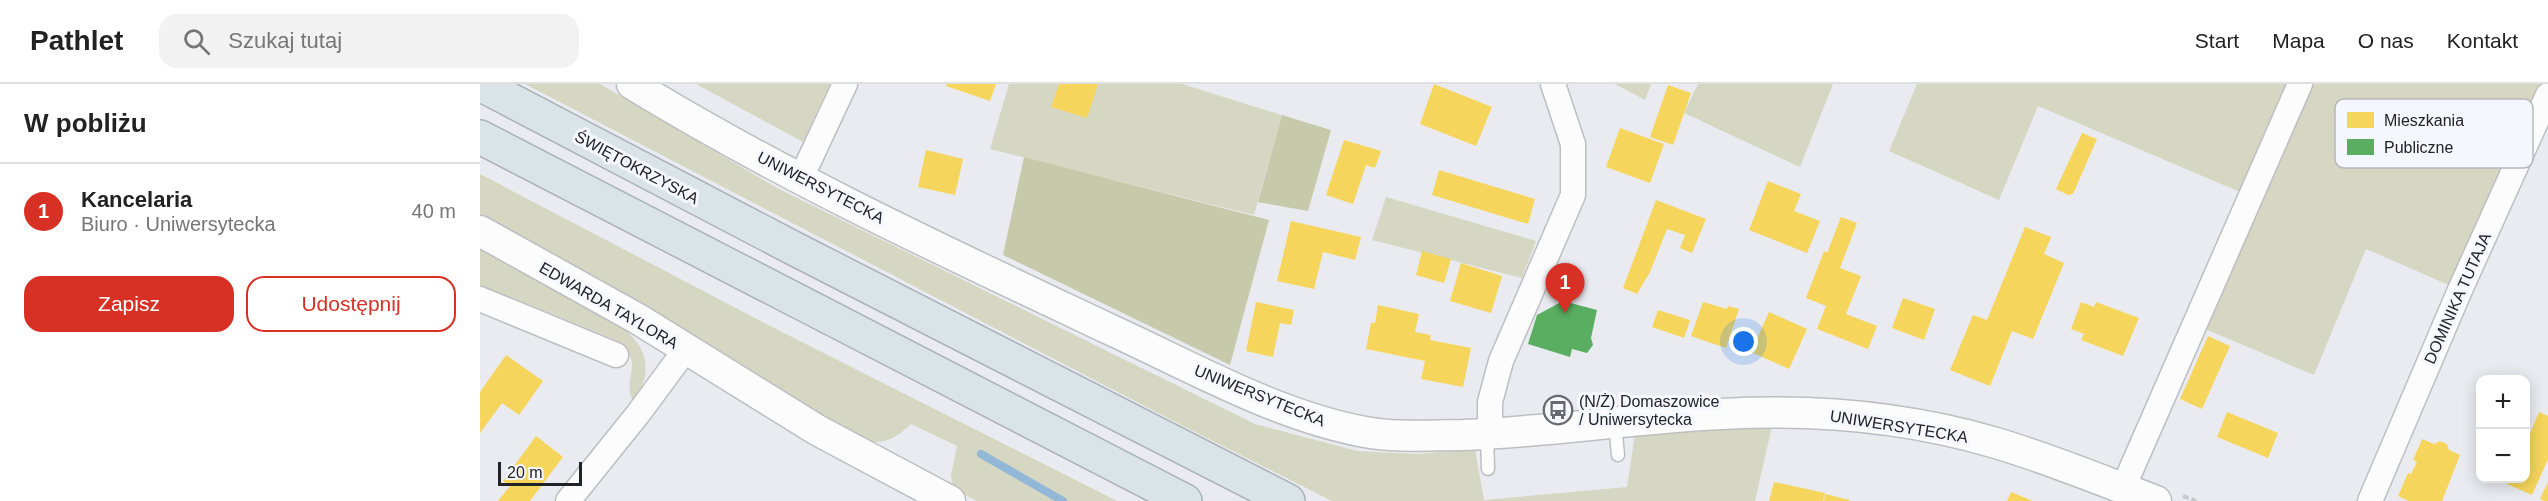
<!DOCTYPE html>
<html lang="pl">
<head>
<meta charset="utf-8">
<style>
  body { margin:0; font-family:Helvetica,sans-serif; background:#f2f2f2; color:#222 }
  .controls { position:absolute; right:18px; bottom:18px; display:grid; overflow:hidden; border-radius:12px; box-shadow:0 3px 15px #0003 }
  .controls button { width:54px; height:54px; display:grid; place-items:center; padding:0; border:0; border-bottom:2px solid #e0e0e0; background:#fff; color:#222; font:30px sans-serif }
  .scale { position:absolute; left:18px; bottom:15px; width:84px; box-sizing:border-box; padding-left:6px; border:3px solid #222326; border-top:0; font-size:16px; line-height:21px; white-space:nowrap; color:#222326; -webkit-text-stroke:4px #f5f7fe; paint-order:stroke }
  .you { position:absolute; left:1264px; top:258px; width:21px; height:21px; margin:-15px; border:4px solid #fff; border-radius:50%; background:#1a73e8; box-shadow:0 0 0 9px #1a73e833 }
  .badge { display:grid; place-items:center; width:39px; height:39px; border-radius:50%; background:#d93025; color:#fff; font-size:20px; font-weight:700 }
  .pin { position:absolute; translate:-50% -50px; filter:drop-shadow(0 2px 3px #0008) }
  .pin::after { content:''; position:absolute; top:32px; width:21px; height:18px; background:inherit; clip-path:polygon(0 0,100% 0,50% 100%) }
  .list { margin:0; padding:0; list-style:none }
  h2 { display:flex; justify-content:space-between; align-items:center; height:78px; margin:0; padding:0 24px; font-size:26px }
  h2 small { font-size:20px; font-weight:400; color:#767676 }
  .list li { display:grid; grid-template-columns:39px 1fr auto; gap:18px; align-items:center; box-sizing:border-box; height:96px; padding:0 24px; border-top:2px solid #e0e0e0 }
  .list b { display:block; font-size:22px; white-space:nowrap }
  .list p { margin:0; font-size:20px; white-space:nowrap; color:#767676 }
  .list em { font-size:20px; font-style:normal; color:#767676 }
  .actions { display:flex; gap:12px; padding:18px 24px }
  .actions a { flex:1; padding:14px 0; border:2px solid #d93025; border-radius:18px; text-align:center; font-size:21px; color:#d93025 }
  .actions .main { background:#d93025; color:#fff }
  .icon { flex:none; width:33px; height:33px; fill:none; stroke:currentColor; stroke-width:2; stroke-linecap:round; stroke-linejoin:round }
  .map { position:relative; flex:none; width:2068px; height:417px; overflow:hidden }
  header { display:flex; align-items:center; gap:36px; box-sizing:border-box; height:84px; padding:0 30px; background:#fff; border-bottom:2px solid #e0e0e0 }
  header strong { font-size:28px }
  nav { display:flex; gap:33px; margin-inline-start:auto; font-size:21px }
  .search { width:420px; height:54px; background:#f2f2f2; display:flex; align-items:center; gap:15px; box-sizing:border-box; padding:0 21px; border-radius:18px; color:#767676; font-size:22px }
  main { display:flex }
  aside { flex:1; background:#fff }
  .map>svg:first-child { display:block }
</style>
</head>
<body>
<header>
<strong>Pathlet</strong>
<div class="search"><svg class="icon" aria-label="search" viewBox="0 0 24 24"><circle cx="10" cy="10" r="6"/><path d="M15 15l6 6"/></svg>Szukaj tutaj</div>
<nav><a>Start</a><a>Mapa</a><a>O nas</a><a>Kontakt</a></nav>
</header>
<main>
<aside>
<h2>W pobliżu<small></small></h2>
<ul class="list">
<li><span class="badge">1</span><div><b>Kancelaria</b><p>Biuro · Uniwersytecka</p></div><em>40 m</em></li>
</ul>
<div class="actions"><a class="main">Zapisz</a><a>Udostępnij</a></div>
</aside>
<div class="map">
<svg width="2068" height="417" viewBox="0 0 2068 417">
  <rect width="100%" height="100%" fill="#eaebf0"/>
  <!-- green -->
  <g fill="#d5d7c2">
    <polygon points="45,0 120,0 299,105 775,340 877,367 937,370 995,365 1004,416 1147,403 1155,350 1292,342 1275,417 852,417 705,343"/>
    <polygon points="216,0 350,0 323,58"/>
    <polygon points="529,0 702,0 802,31 774,131 510,65"/>
    <polygon points="1135,0 1171,0 1165,16"/>
    <polygon points="1218,0 1353,0 1320,83 1204,29"/>
    <polygon points="1437,0 1808,0 1760,108 1558,22 1519,116 1409,67"/>
    <polygon points="1834,0 2068,0 1980,206 1886,165 1834,291 1725,245"/>
    <path d="M0,90L294,244L637,417H497L473,405L471,391L477,362L431,340C417,354 404,361 383,357L138,205L0,130Z"/>
    <polygon points="906,113 1056,157 1042,194 892,156"/>
    <path d="M0,163L142,243C168,264 174,289 153,317C140,292 170,278 131,254L0,201Z"/>
  </g>
  <!-- forest -->
  <g fill="#c7caaa">
    <polygon points="802,31 851,46 828,127 778,118"/>
    <polygon points="544,73 789,136 750,281 523,171"/>
  </g>
  <!-- homes -->
  <g fill="#f6d55c">
    <polygon points="466,0 516,0 510,17 466,2"/>
    <polygon points="579,0 618,0 607,34 571,23"/>
    <polygon points="954,0 1012,23 996,62 940,40"/>
    <polygon points="1188,1 1211,9 1193,61 1170,53"/>
    <polygon points="1140,44 1184,60 1170,99 1126,83"/>
    <polygon points="1602,49 1617,55 1593,110 1588,111 1576,105"/>
    <polygon points="864,56 901,67 895,84 886,81 873,120 846,111"/>
    <polygon points="446,66 483,75 475,111 438,103"/>
    <polygon points="959,86 1055,115 1048,140 952,111"/>
    <polygon points="1288,97 1321,110 1314,127 1340,137 1327,169 1269,146"/>
    <polygon points="1176,116 1226,135 1212,169 1200,164 1205,151 1187,145 1170,188 1157,210 1143,204"/>
    <polygon points="1361,133 1377,139 1360,184 1381,192 1366,230 1397,242 1388,265 1337,245 1346,222 1326,214 1344,167 1347,169"/>
    <polygon points="811,137 881,153 875,176 843,168 834,205 797,197"/>
    <polygon points="1545,143 1571,153 1564,170 1584,179 1553,255 1532,247 1510,302 1470,286 1493,231 1507,236"/>
    <polygon points="942,167 971,175 964,199 936,191"/>
    <polygon points="981,179 1022,192 1011,229 970,217"/>
    <polygon points="1423,214 1455,225 1444,256 1412,244"/>
    <polygon points="776,218 814,226 811,241 800,239 793,273 766,267"/>
    <polygon points="1223,218 1247,225 1248,222 1259,225 1246,264 1211,252"/>
    <polygon points="1601,218 1614,223 1616,218 1659,234 1643,272 1601,256 1604,250 1591,245"/>
    <polygon points="898,221 939,230 935,248 951,251 950,256 991,264 983,303 941,295 945,277 886,265 891,239 895,239"/>
    <polygon points="1178,226 1210,236 1204,254 1172,243"/>
    <polygon points="1289,228 1327,245 1309,285 1271,268"/>
    <polygon points="1728,252 1750,262 1722,325 1700,315"/>
    <polygon points="26,271 63,297 39,331 22,319 0,349 0,308"/>
    <polygon points="1747,328 1798,349 1788,374 1737,353"/>
    <polygon points="2059,328 2068,332 2068,375 2052,411 2027,400 2030,394 2046,394 2046,359"/>
    <polygon points="56,352 83,373 50,417 18,417 30,402 23,397"/>
    <polygon points="1942,355 1954,360 1960,357 1967,360 1969,366 1980,371 1962,417 1929,417 1918,412 1928,389 1931,390 1937,378 1933,376"/>
    <polygon points="1294,398 1345,409 1343,417 1289,417"/>
    <polygon points="2068,398 2068,417 2065,417 2060,415"/>
    <polygon points="1531,408 1553,417 1527,417"/>
    <polygon points="1345,410 1370,416 1370,417 1344,417"/>
  </g>
  <!-- public -->
  <polygon fill="#5aae61" points="1083,217 1117,226 1111,254 1113,261 1107,269 1092,265 1090,273 1048,260 1057,231"/>
  <g fill="none" stroke-linecap="round" stroke-linejoin="round">
    <!-- stream -->
    <polyline stroke="#92b7d7" stroke-width="8" points="501,370 583,417"/>
    <!-- service casing -->
    <g stroke="#bdbec2" stroke-width="15">
      <g id="service">
        <polyline points="1135,339 1138,371"/>
        <polyline points="1007,350 1008,385"/>
      </g>
    </g>
    <!-- minor casing -->
    <g stroke="#bdbec2" stroke-width="27">
      <g id="minor">
        <polyline points="321,94 365,0"/>
        <polyline points="0,215 136,271"/>
        <polyline points="1010,350 1010,318 1021,277 1093,111 1093,60 1073,0"/>
        <polyline points="1643,404 1820,0"/>
        <polyline points="88,417 158,330 206,265"/>
        <polyline points="1890,417 1980,206 2068,11"/>
      </g>
    </g>
    <!-- tertiary casing -->
    <g stroke="#bdbec2" stroke-width="33">
      <g id="tertiary">
        <path d="M152,0C304,93 468,169 629,245C710,282 797,332 885,348C917,354 950,351 983,351C1069,348 1155,334 1242,330C1333,325 1428,333 1516,359C1570,375 1623,397 1676,417"/>
        <polyline points="0,147 158,235 337,346 470,417"/>
      </g>
    </g>
    <!-- motorway casing -->
    <g stroke="#a8b2b8" stroke-width="36">
      <g id="motorway">
        <polyline points="0,0 315,165 808,417"/>
        <polyline points="0,53 705,417"/>
      </g>
    </g>
    <!-- path -->
    <polyline stroke="#c8c9cb" stroke-width="4" stroke-dasharray="6 3" stroke-linecap="butt" points="1703,412 1716,417"/>
    <!-- service -->
    <use href="#service" stroke="#fcfcfd" stroke-width="12"/>
    <!-- minor -->
    <use href="#minor" stroke="#fcfcfd" stroke-width="24"/>
    <!-- tertiary -->
    <use href="#tertiary" stroke="#fcfcfd" stroke-width="30"/>
    <!-- motorway -->
    <use href="#motorway" stroke="#dae3e8" stroke-width="33"/>
  </g>
  <!-- icons -->
  <defs>
    <g id="bus-ring" transform="scale(1.5)"><circle r="9.5" fill="#f5f7fe" stroke="#68696d" stroke-width="1.5"/><path d="M-5-6H5V4H4V6H2V4H-2V6H-4V4H-5ZM-3.5-4V0h7V-4ZM-3.5 1.2v1.5H-2V1.2ZM2 1.2v1.5H3.5V1.2Z" fill="#68696d"/></g>
  </defs>
  <g fill-rule="evenodd">
    <use href="#bus-ring" x="1078" y="326"/>
  </g>
  <g text-anchor="middle" stroke-width="6" stroke-linejoin="round" paint-order="stroke">
    <!-- street labels -->
    <g font-size="16" fill="#222326" stroke="#f5f7fe">
      <text transform="translate(157 83) rotate(28)" y="6">ŚWIĘTOKRZYSKA</text>
      <text transform="translate(341 103) rotate(27)" y="6">UNIWERSYTECKA</text>
      <text transform="translate(1977 214) rotate(-66)" y="6">DOMINIKA TUTAJA</text>
      <text transform="translate(129 221) rotate(30)" y="6">EDWARDA TAYLORA</text>
      <text transform="translate(780 311) rotate(22)" y="6">UNIWERSYTECKA</text>
      <text transform="translate(1419 342) rotate(9)" y="6">UNIWERSYTECKA</text>
    </g>
    <!-- poi labels -->
    <g font-size="16" fill="#222326" stroke="#f5f7fe" text-anchor="start">
      <text x="1099" y="323">(N/Ż) Domaszowice<tspan x="1099" dy="18">/ Uniwersytecka</tspan></text>
    </g>
  </g>
  <!-- legend -->
  <rect x="1855" y="15" width="198" height="69" rx="9" fill="#f5f7fe" stroke="#b6b7bd" stroke-width="1.5"/>
  <rect x="1867" y="28" width="27" height="16" fill="#f6d55c"/>
  <rect x="1867" y="55" width="27" height="16" fill="#5aae61"/>
  <g font-size="16" fill="#222326">
    <text x="1904" y="42">Mieszkania</text>
    <text x="1904" y="69">Publiczne</text>
  </g>
</svg>
<div class="controls">
<button>+</button>
<button>−</button>
</div>
<div class="scale">20 m</div>
<div class="you"></div>
<div class="pin badge" style="left:1085px;top:229px">1</div>
</div>
</main>
</body>
</html>
